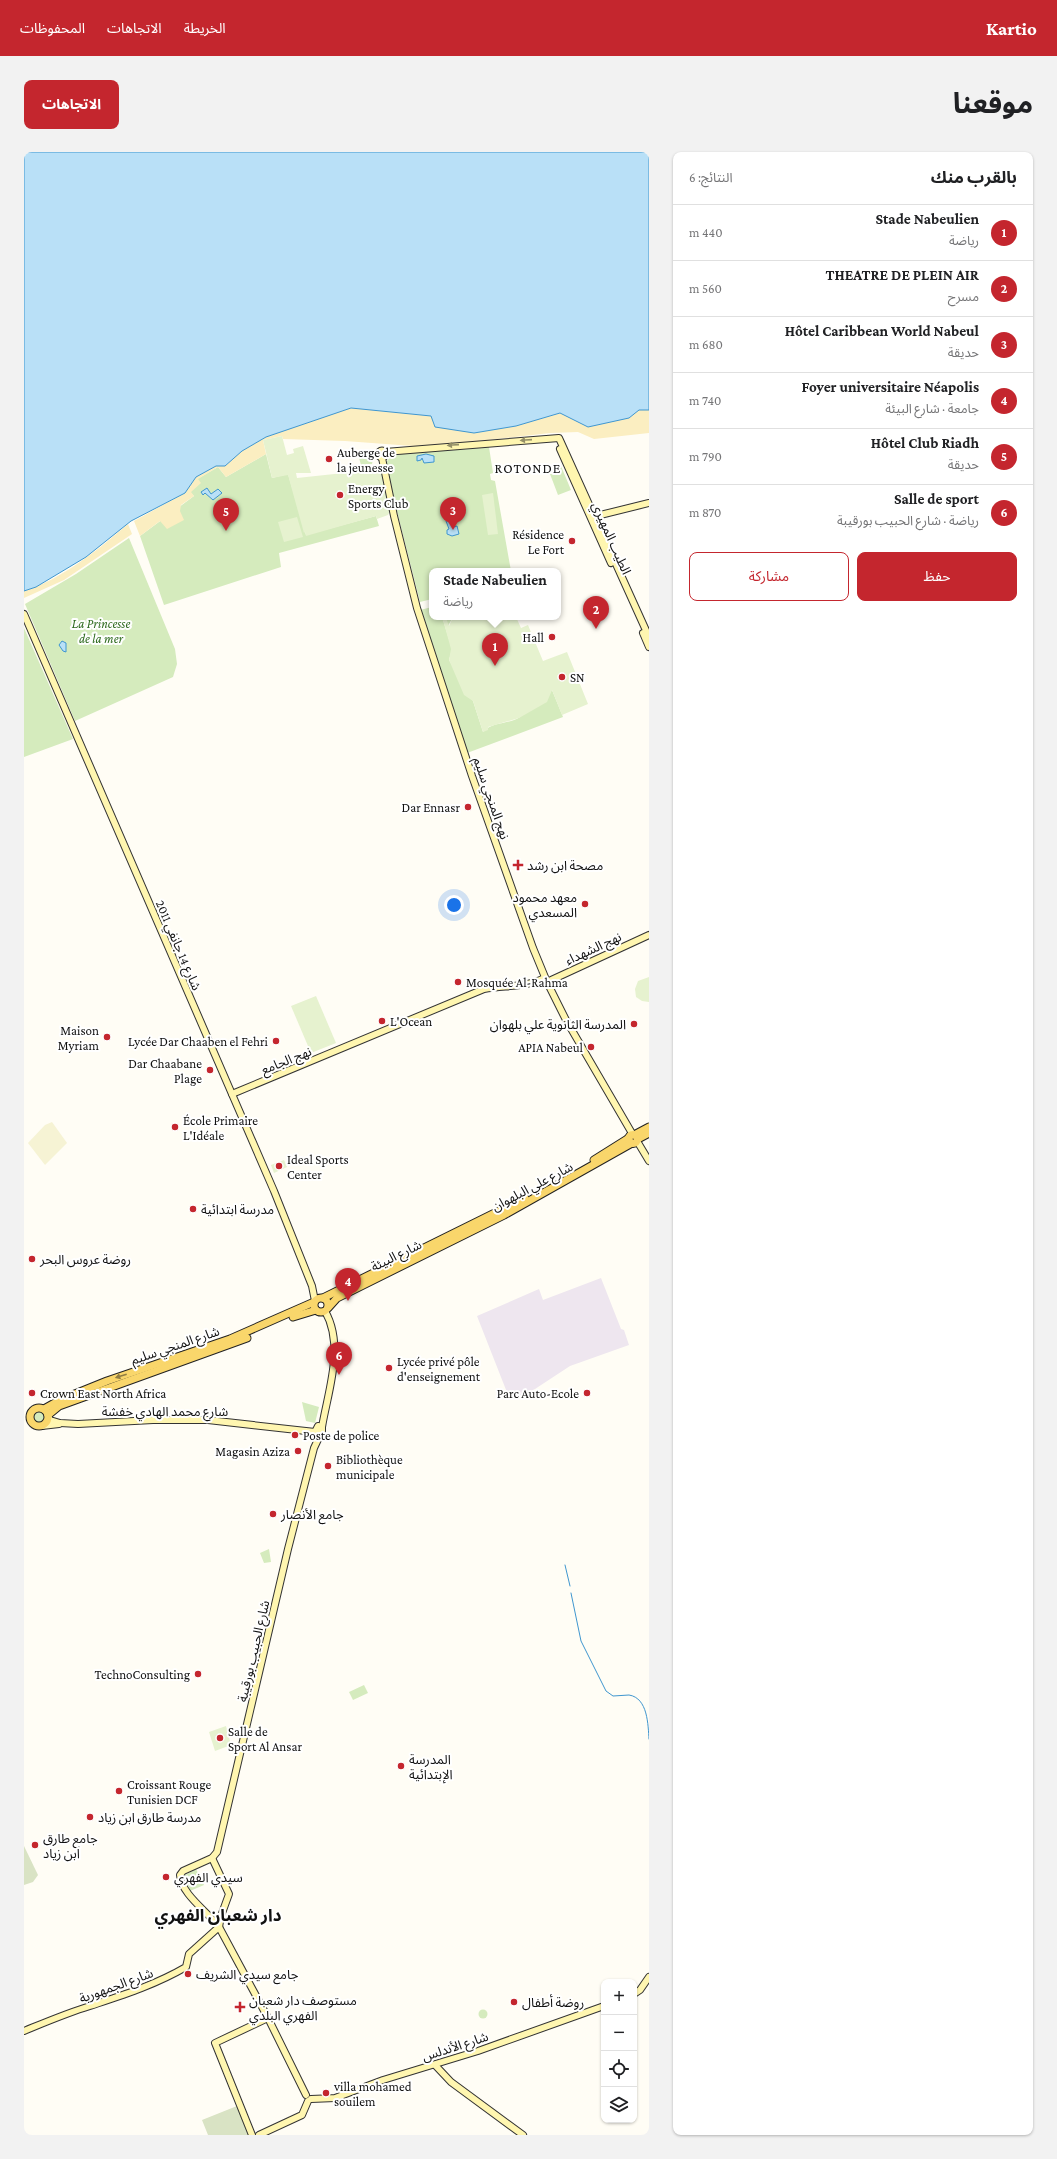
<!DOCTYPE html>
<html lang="ar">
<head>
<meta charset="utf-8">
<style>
  body { margin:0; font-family:"Crimson Pro","Noto Sans Arabic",serif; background:#f2f2f2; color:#202124; direction:rtl }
  .controls { position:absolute; right:12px; bottom:12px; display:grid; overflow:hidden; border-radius:8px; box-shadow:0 1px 3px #0004 }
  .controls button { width:36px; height:36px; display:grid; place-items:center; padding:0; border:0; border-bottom:1px solid #e0e0e0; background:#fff; color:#202124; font:20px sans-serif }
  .you { position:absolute; left:430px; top:753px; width:14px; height:14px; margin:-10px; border:3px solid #fff; border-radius:50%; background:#1a73e8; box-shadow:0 0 0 6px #1a73e833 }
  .badge { display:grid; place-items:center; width:26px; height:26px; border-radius:50%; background:#c4262e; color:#fff; font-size:13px; font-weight:700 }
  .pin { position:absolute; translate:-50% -33px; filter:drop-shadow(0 1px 2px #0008) }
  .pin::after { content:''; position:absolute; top:21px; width:14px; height:12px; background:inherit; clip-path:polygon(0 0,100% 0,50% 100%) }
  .popup { position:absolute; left:405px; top:416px; width:132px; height:52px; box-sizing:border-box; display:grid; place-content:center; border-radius:8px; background:#fff; filter:drop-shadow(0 1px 3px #0005); font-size:13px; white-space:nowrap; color:#757577 }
  .popup b { font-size:15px; color:#202124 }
  .popup::after { content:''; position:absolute; left:50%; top:100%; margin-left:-8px; border:8px solid transparent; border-top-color:#fff }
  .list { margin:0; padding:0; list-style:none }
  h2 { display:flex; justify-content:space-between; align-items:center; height:52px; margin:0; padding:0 16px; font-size:17px }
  h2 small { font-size:13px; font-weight:400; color:#757577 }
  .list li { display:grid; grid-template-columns:26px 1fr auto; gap:12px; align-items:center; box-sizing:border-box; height:56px; padding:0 16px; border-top:1px solid #e0e0e0 }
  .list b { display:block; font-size:15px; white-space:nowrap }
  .list p { margin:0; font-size:13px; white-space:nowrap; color:#757577 }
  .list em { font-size:13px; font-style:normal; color:#757577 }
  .actions { display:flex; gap:8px; padding:12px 16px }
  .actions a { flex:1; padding:9px 0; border:1px solid #c4262e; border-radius:8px; text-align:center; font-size:14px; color:#c4262e }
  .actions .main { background:#c4262e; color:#fff }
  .icon { flex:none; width:22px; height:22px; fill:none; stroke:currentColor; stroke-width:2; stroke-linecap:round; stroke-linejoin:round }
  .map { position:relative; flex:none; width:625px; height:1983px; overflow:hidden; direction:ltr; border-radius:8px }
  header { display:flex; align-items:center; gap:24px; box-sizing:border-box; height:56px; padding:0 20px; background:#c4262e; color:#fff }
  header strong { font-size:19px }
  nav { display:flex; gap:22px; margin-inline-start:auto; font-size:14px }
  .intro { display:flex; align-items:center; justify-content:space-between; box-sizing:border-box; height:96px; padding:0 24px }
  h1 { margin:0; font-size:28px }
  .button { padding:10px 18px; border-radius:8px; background:#c4262e; color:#fff; font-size:14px; font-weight:700 }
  main { display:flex; gap:24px; padding:0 24px }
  aside { flex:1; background:#fff; border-radius:8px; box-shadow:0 1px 3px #0004 }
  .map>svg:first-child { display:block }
</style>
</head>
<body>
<header>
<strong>Kartio</strong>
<nav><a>الخريطة</a><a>الاتجاهات</a><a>المحفوظات</a></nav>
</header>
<div class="intro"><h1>موقعنا</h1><a class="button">الاتجاهات</a></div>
<main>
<aside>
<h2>بالقرب منك<small>النتائج: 6</small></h2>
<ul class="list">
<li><span class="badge">1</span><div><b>Stade Nabeulien</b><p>رياضة</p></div><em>440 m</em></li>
<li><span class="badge">2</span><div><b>THEATRE DE PLEIN AIR</b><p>مسرح</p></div><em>560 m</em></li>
<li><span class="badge">3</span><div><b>Hôtel Caribbean World Nabeul</b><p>حديقة</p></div><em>680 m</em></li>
<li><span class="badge">4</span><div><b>Foyer universitaire Néapolis</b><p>جامعة · شارع البيئة</p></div><em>740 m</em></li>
<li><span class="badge">5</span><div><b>Hôtel Club Riadh</b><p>حديقة</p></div><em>790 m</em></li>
<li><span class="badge">6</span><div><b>Salle de sport</b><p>رياضة · شارع الحبيب بورقيبة</p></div><em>870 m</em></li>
</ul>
<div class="actions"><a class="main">حفظ</a><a>مشاركة</a></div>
</aside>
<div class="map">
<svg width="625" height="1983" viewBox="0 0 625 1983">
  <rect width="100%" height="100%" fill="#fffdf5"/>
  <!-- industrial -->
  <polygon fill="#eee6ef" points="577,1126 597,1177 600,1178 605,1193 546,1214 511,1237 486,1248 453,1164 515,1137 519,1148"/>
  <!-- farmland -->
  <polygon fill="#f6f3d4" points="28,970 43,991 21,1013 4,991 21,973"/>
  <!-- green -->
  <g fill="#d5ebbd">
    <polygon points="447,294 465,295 469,321 466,322 467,328 471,329 487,419 408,419 408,447 396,450 361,312 368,302 447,297"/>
    <polygon points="342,298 343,303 350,302 348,312 337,313 333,299"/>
    <polygon points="242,302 248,326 264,322 282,383 352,364 355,374 255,401 257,415 140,453 116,384 170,344 166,340 173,327 194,315 202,325"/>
    <polygon points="537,314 547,338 534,343 526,322 529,322 528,318"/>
    <polygon points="105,386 151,497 153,512 149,525 51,569 1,452 52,422"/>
    <path d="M408,455V465H429L424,474L419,468L428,497L425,508L449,549L459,580C469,569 484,573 496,565C508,557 518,546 528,538L539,565L443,601L396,458Z"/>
    <polygon points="0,476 49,587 0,605"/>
    <polygon points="278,1250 295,1255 291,1271 282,1269"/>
    <circle cx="16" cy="1265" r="7"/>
    <polygon points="245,1397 247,1410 240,1411 236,1401"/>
    <polygon points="340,1533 344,1541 329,1548 325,1540"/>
    <polygon points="172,1717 180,1733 166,1739 161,1723"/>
    <circle cx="459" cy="1862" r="4.5"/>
  </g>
  <!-- sand -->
  <g fill="#fbeec1">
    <polygon points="327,256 407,264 450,281 492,274 537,261 564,275 605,266 615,258 625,258 625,281 570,287 554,280 526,281 402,295 321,289 259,287 258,284 239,288 242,302 202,325 194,315 174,327 177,331 167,340 170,344 157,353 156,359 160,368 143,377 136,369 116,384 110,369 161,341 172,325 192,314 201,314 218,299 242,285"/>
    <path d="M104,372L108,382L40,428L0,446V439C37,428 75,397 104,372Z"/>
  </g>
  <!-- cemetery -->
  <g fill="#d9e3c4">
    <polygon points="0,1694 14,1723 9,1730 0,1733"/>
    <polygon points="213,1954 226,1983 184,1983 178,1968"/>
  </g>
  <!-- pitch -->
  <g fill="#e6f2cf">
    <polygon points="258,284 263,303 270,301 269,297 279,294 287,321 272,321 273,326 357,317 366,359 364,363 353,367 352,364 282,384 281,380 280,381 264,323 248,326 239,288"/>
    <polygon points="469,341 474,382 464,383 458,343"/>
    <polygon points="273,365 279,385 260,390 254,370"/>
    <polygon points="429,465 492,465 497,476 504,473 519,509 543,500 564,552 538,563 528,538 523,550 495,566 464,575 464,578 459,580 449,549 440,543 425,508 427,497 419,468 422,466 425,474"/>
    <polygon points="625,825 625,850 618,849 612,845 611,837 614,829"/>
    <polygon points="292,844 312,891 287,901 267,854"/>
    <polygon points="260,1008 263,1015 250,1021 247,1013"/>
    <polygon points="202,1574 207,1593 191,1599 185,1580"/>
  </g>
  <!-- water -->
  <g fill="#b9e0f7" stroke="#3f96cf">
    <polygon points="0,0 625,0 625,258 615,258 605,266 564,275 536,261 492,274 450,281 411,275 407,264 327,256 242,285 218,299 201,314 192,314 172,325 161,341 107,369 62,405 12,435 0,439"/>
    <polygon points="402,302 410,304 410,310 400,311 398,306 397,308 393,309 393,304"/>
    <polygon points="183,336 187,342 194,337 198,341 189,348 181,341 179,343 177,340"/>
    <polygon points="425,366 429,368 429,375 433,374 435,382 428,384 423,382 423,378 425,377 422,369"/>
    <polygon points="38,489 42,491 42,500 39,499 35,493"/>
  </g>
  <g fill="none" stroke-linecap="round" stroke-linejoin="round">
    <!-- stream -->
    <g stroke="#3f96cf" stroke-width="1">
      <polyline points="541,1413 546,1434"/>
      <path d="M547,1441L557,1489L582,1539L589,1544C594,1544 600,1543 605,1543C624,1546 624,1573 625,1587"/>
    </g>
    <!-- secondary casing -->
    <g stroke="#333" stroke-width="8">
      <g id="secondary">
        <polyline points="536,297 587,411"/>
        <circle cx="358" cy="302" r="3.5"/>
        <polyline points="361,300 535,286 625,485"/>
        <polyline points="358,306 370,364 393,456 448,624 509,796 523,830 542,868 609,983"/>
        <polyline points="568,365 625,351"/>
        <polyline points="0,462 250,1039 288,1134 291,1149"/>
        <polyline points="619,481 625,495"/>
        <polyline points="523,830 625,783"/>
        <path d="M208,942L460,837C481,833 501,836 521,826"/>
        <polyline points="613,989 625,1009"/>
        <polyline points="25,1266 26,1268 36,1271 54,1272 129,1268 184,1268 291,1280"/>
        <polyline points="18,1274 35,1272"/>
        <path d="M298,1275C304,1239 321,1194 301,1159"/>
        <polyline points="188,1706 205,1742 197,1764 195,1775"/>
        <polyline points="610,1842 616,1838 625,1825"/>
        <path d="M0,1879C22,1870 43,1861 66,1854C99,1843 131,1833 162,1815L165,1802L195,1775"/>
        <polyline points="411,1913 427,1930 499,1983"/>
        <path d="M282,1943L244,1866L195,1775C184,1760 157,1742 156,1723L159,1719L188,1706L193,1700L264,1397L290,1296L298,1279V1275L294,1274L291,1280L296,1282"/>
        <polyline points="287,1947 311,1946 359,1928 454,1899 580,1854"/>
        <polyline points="228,1983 191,1891 244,1866"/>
        <polyline points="235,1983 278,1963 284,1949"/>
      </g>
    </g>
    <!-- primary casing -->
    <g stroke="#222" stroke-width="9">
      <g id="primary">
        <circle cx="609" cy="987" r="4.5"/>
        <polyline points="610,983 625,975"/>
        <polyline points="614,987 625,981"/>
        <polyline points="570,1008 605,986"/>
        <circle cx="297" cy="1153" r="7"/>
        <polyline points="299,1146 501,1046"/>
        <polyline points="304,1156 313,1146 480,1063 608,991"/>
        <polyline points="269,1165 292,1158"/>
        <circle cx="15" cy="1265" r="9"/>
        <polyline points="20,1257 36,1248 83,1229 206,1187 290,1150"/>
        <polyline points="24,1263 35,1254 223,1186"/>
      </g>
    </g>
    <!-- secondary -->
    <use href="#secondary" stroke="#fff6b0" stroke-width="6"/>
    <!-- primary -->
    <use href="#primary" stroke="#f9d66b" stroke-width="7"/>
  </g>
  <!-- one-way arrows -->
  <defs><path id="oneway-solid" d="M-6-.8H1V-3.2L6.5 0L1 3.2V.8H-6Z"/></defs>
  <g fill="#948f68">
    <use href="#oneway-solid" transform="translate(502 288) rotate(176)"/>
    <use href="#oneway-solid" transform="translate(429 293) rotate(176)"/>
  </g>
  <use fill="#917d42" href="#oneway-solid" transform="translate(97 1224) rotate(162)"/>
  <!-- markers -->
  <g fill="#c4262e" stroke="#fff" stroke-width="1.5">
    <circle cx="305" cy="307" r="4"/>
    <circle cx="316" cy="343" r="4"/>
    <circle cx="548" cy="389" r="4"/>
    <circle cx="528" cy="485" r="4"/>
    <circle cx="538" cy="525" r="4"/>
    <circle cx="444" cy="655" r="4"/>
    <path d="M492 707h4v4h4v4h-4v4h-4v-4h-4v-4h4z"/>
    <circle cx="561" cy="752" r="4"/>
    <circle cx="434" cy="830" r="4"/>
    <circle cx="358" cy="869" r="4"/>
    <circle cx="610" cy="872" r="4"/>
    <circle cx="83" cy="885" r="4"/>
    <circle cx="252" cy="889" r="4"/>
    <circle cx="567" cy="895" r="4"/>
    <circle cx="186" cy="918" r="4"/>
    <circle cx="151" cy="975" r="4"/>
    <circle cx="255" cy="1014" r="4"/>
    <circle cx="169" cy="1057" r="4"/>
    <circle cx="8" cy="1107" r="4"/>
    <circle cx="365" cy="1216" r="4"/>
    <circle cx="8" cy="1241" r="4"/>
    <circle cx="563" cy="1241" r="4"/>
    <circle cx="271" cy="1283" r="4"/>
    <circle cx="274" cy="1299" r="4"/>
    <circle cx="304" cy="1314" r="4"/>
    <circle cx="249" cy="1362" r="4"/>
    <circle cx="174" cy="1522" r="4"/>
    <circle cx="196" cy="1586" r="4"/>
    <circle cx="377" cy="1614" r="4"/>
    <circle cx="95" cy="1639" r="4"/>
    <circle cx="66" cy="1665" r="4"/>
    <circle cx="11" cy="1693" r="4"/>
    <circle cx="142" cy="1725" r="4"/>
    <circle cx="164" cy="1822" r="4"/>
    <circle cx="490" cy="1850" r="4"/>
    <path d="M214 1849h4v4h4v4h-4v4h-4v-4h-4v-4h4z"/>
    <circle cx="302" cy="1941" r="4"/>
  </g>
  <g text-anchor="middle" stroke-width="4" stroke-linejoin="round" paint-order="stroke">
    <!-- poi labels -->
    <g font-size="13" fill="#111" stroke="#fff" text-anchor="start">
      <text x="313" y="305">Auberge de<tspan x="313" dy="15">la jeunesse</tspan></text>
      <text x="324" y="341">Energy<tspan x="324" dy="15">Sports Club</tspan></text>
      <text x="540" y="387" text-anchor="end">Résidence<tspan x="540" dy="15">Le Fort</tspan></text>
      <text x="520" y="490" text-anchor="end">Hall</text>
      <text x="546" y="530">SN</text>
      <text x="436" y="660" text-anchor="end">Dar Ennasr</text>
      <text x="503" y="718">مصحة ابن رشد</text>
      <text x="553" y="750" text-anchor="end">معهد محمود<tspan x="553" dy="15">المسعدي</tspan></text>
      <text x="442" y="835">Mosquée Al-Rahma</text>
      <text x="366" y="874">L'Ocean</text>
      <text x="602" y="877" text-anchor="end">المدرسة الثانوية علي بلهوان</text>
      <text x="75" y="883" text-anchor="end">Maison<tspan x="75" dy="15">Myriam</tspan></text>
      <text x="244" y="894" text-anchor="end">Lycée Dar Chaaben el Fehri</text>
      <text x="559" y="900" text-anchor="end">APIA Nabeul</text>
      <text x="178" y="916" text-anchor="end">Dar Chaabane<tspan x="178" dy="15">Plage</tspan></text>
      <text x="159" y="973">École Primaire<tspan x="159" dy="15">L'Idéale</tspan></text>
      <text x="263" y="1012">Ideal Sports<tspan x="263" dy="15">Center</tspan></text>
      <text x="177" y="1062">مدرسة ابتدائية</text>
      <text x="16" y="1112">روضة عروس البحر</text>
      <text x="373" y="1214">Lycée privé pôle<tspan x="373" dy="15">d'enseignement</tspan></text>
      <text x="16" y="1246">Crown East North Africa</text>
      <text x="555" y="1246" text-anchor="end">Parc Auto-Ecole</text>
      <text x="279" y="1288">Poste de police</text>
      <text x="266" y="1304" text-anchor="end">Magasin Aziza</text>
      <text x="312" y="1312">Bibliothèque<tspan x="312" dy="15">municipale</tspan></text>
      <text x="257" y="1367">جامع الأنصار</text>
      <text x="166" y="1527" text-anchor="end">TechnoConsulting</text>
      <text x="204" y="1584">Salle de<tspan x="204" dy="15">Sport Al Ansar</tspan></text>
      <text x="385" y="1612">المدرسة<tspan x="385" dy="15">الإبتدائية</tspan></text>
      <text x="103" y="1637">Croissant Rouge<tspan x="103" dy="15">Tunisien DCF</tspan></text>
      <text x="74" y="1670">مدرسة طارق ابن زياد</text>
      <text x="19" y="1691">جامع طارق<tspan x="19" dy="15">ابن زياد</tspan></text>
      <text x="150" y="1730">سيدي الفهري</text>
      <text x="172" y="1827">جامع سيدي الشريف</text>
      <text x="225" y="1853">مستوصف دار شعبان<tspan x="225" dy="15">الفهري البلدي</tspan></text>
      <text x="498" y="1855">روضة أطفال</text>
      <text x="310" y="1939">villa mohamed<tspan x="310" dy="15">souilem</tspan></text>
    </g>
    <!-- street labels -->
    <g font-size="13" fill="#111" stroke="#fff">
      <text transform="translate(588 386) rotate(66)" y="5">الطيب المهيري</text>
      <text transform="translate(468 646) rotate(71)" y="5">نهج المنجي سليم</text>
      <text transform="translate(155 793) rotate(67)" y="5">شارع 14 جانفي 2011</text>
      <text transform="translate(569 796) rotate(-25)" y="5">نهج الشهداء</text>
      <text transform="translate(262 908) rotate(-22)" y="5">نهج الجامع</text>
      <text transform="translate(508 1034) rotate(-28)" y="5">شارع علي البلهوان</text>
      <text transform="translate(372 1103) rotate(-26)" y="5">شارع البيئة</text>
      <text transform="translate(151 1193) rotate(-19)" y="5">شارع المنجي سليم</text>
      <text x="141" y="1264">شارع محمد الهادي خفشة</text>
      <text transform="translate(229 1499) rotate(-77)" y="5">شارع الحبيب بورقيبة</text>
      <text transform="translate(92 1833) rotate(-20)" y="5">شارع الجمهورية</text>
      <text transform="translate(431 1894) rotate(-18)" y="5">شارع الأندلس</text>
    </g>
    <!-- park labels -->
    <g font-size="13" font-style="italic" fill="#2f6b1f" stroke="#fff">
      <text x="77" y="476">La Princesse<tspan x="77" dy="15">de la mer</tspan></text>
    </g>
    <!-- neighbourhood labels -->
    <g font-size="14" letter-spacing="1" fill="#111" stroke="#fff">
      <text x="504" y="321">ROTONDE</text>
    </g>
    <!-- district labels -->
    <g font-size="17" font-weight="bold" fill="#111" stroke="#fff">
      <text x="194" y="1769">دار شعبان الفهري</text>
    </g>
  </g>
</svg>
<div class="controls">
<button>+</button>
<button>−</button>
<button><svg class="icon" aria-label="locate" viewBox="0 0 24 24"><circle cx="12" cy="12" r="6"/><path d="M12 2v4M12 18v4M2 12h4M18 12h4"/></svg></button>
<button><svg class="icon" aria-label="layers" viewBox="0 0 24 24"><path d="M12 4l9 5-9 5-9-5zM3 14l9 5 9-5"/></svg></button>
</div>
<div class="you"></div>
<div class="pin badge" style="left:471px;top:514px">1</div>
<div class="popup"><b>Stade Nabeulien</b>رياضة</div>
<div class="pin badge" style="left:572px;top:477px">2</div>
<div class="pin badge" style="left:429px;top:378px">3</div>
<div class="pin badge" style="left:324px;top:1149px">4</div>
<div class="pin badge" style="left:202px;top:379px">5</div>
<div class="pin badge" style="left:315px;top:1223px">6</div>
</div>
</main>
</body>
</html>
